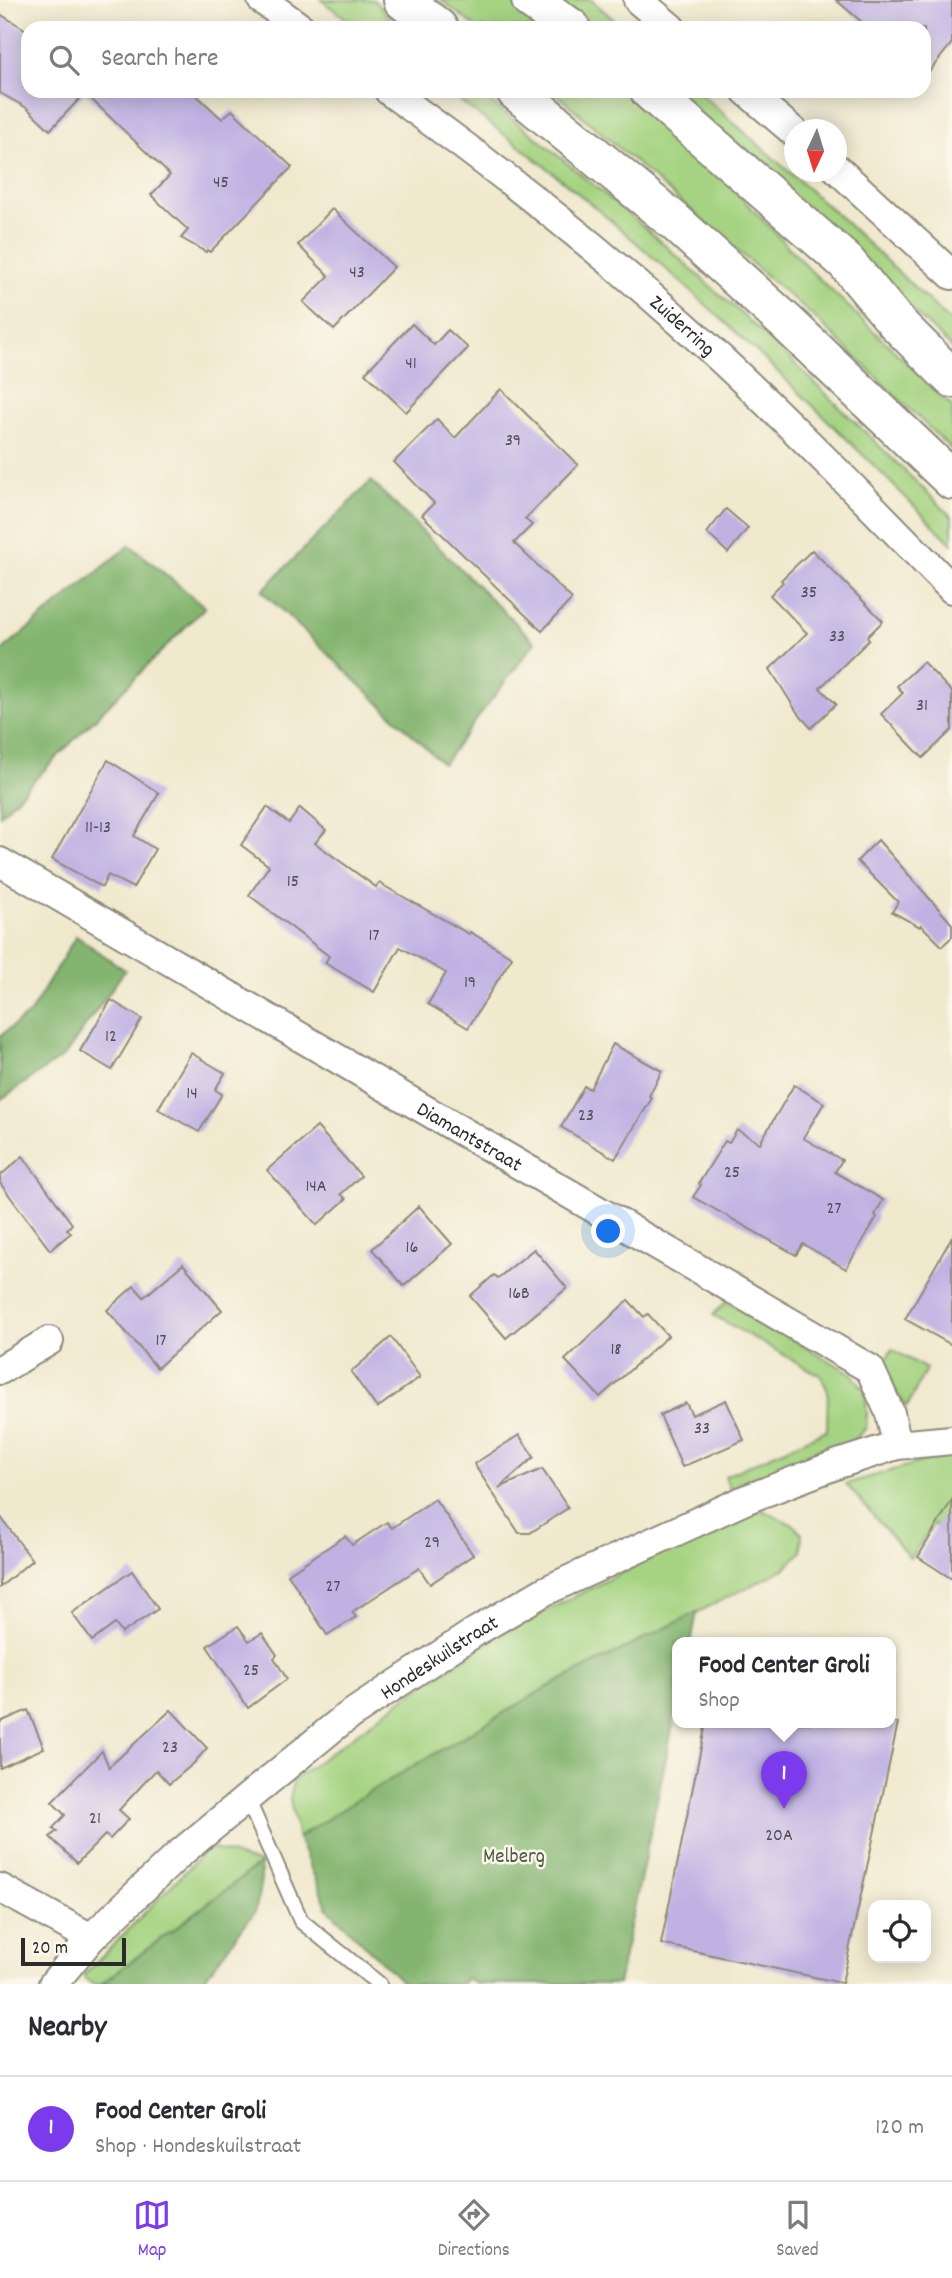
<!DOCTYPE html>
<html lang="en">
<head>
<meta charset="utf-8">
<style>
  body { margin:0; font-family:Dekko,sans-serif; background:#f2f2f3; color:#2b2b33 }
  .controls { position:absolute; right:21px; bottom:21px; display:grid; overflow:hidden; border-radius:14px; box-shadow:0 4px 18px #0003 }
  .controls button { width:63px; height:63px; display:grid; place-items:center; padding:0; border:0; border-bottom:2px solid #e1e1e2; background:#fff; color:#2b2b33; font:35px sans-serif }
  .compass { position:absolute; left:784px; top:119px; width:63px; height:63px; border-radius:50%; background:#fff; box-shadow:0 4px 18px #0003; rotate:184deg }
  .scale { position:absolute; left:21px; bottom:18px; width:105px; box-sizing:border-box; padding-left:7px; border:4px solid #2b2b2b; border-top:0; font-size:19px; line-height:24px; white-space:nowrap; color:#2b2b2b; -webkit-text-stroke:5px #fbf7ec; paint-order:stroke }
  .you { position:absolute; left:609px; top:1232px; width:24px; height:24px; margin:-18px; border:5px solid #fff; border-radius:50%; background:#1a73e8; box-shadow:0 0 0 10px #1a73e833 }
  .badge { display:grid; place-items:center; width:46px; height:46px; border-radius:50%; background:#7c3aed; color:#fff; font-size:23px; font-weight:700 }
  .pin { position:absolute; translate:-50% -58px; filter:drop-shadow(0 2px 4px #0008) }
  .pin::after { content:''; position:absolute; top:37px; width:24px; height:21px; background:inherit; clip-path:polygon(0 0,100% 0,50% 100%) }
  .popup { position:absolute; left:672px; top:1637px; width:224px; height:91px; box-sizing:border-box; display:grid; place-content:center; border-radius:14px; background:#fff; filter:drop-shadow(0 2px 5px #0005); font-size:23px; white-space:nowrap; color:#7c7c81 }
  .popup b { font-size:26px; color:#2b2b33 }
  .popup::after { content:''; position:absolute; left:50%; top:100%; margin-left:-14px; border:14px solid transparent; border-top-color:#fff }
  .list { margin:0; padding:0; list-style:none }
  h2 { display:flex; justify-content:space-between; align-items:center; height:91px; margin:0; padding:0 28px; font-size:30px }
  h2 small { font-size:23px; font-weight:400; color:#7c7c81 }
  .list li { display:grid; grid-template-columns:46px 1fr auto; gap:21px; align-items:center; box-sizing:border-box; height:105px; padding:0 28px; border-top:2px solid #e1e1e2 }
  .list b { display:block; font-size:26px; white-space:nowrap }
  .list p { margin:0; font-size:23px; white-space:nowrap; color:#7c7c81 }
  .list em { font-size:23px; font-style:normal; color:#7c7c81 }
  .icon { flex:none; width:38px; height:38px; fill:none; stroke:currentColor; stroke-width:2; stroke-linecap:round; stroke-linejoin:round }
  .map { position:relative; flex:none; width:952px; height:1984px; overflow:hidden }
  .search { position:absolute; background:#fff; box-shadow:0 4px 18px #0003; left:21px; right:21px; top:21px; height:77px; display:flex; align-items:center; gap:18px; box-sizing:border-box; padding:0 24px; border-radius:21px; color:#7c7c81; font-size:26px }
  .sheet { height:196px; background:#fff }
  nav { display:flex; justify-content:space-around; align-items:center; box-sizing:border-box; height:98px; border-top:2px solid #e1e1e2; background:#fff; font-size:19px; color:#7c7c81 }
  nav a { display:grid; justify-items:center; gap:4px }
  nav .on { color:#7c3aed }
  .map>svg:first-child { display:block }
</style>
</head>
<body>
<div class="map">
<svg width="952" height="1984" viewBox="0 0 952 1984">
  <rect width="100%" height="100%" fill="#fbf7ec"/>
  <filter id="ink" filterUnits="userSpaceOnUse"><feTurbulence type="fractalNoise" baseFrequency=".0143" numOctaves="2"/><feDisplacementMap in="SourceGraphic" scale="14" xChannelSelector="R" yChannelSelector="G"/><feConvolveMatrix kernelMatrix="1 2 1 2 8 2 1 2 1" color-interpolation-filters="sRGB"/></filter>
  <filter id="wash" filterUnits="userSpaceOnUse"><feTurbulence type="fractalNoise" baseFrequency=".00686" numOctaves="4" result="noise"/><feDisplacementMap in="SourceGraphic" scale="28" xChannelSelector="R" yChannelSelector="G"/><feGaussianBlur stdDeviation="1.57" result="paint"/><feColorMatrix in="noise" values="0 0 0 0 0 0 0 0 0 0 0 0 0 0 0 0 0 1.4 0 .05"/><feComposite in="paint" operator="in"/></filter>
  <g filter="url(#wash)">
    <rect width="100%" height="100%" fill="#f0e9ce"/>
    <!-- green -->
    <g fill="#a5d381" stroke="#687f56" stroke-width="2">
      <polygon points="321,0 374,0 399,28 359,28"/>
      <polygon points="441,0 515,0 556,28 477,28"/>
      <polygon points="551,0 591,0 624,28 591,28"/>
      <path d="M446,91H476L531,133L650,232L776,345L952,517V544C793,383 630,224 446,91Z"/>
      <polygon points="553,91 634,91 690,143 809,269 952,406 952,450 815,318"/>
      <polygon points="670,91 698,91 842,219 952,323 952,348 822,225"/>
      <polygon points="727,1301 851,1373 865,1391 867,1413 866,1428 848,1446 729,1489 725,1476 827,1430 828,1391 821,1376 713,1315"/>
      <polygon points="892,1349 926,1369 907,1407 898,1396 883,1365"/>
      <polygon points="941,1456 952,1456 952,1534 934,1524 910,1558 846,1484"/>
      <polygon points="762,1510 792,1524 802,1534 801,1552 784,1569 546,1688 366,1794 298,1838 290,1800 293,1780 402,1700 502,1633 674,1546"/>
      <polygon points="209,1847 260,1864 101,1984 92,1984 83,1976"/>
    </g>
    <!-- forest -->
    <g fill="#84b56f" stroke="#58704d" stroke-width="2">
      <polygon points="371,481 535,642 443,764 262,591"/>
      <polygon points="130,545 205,607 0,815 0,652"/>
      <polygon points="76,936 125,970 65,1055 0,1100 0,1036 30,1013"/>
      <polygon points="697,1612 691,1643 677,1643 677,1706 618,1984 475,1984 466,1978 462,1984 404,1984 328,1909 298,1838 366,1794 546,1688"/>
      <polygon points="260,1864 261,1878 256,1910 200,1984 101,1984"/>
    </g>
    <g id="blocks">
      <!-- building -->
      <g fill="#bfb2e3">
        <polygon points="836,0 952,0 952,43 924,78 924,28 869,28"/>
        <polygon points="0,14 28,31 28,91 192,91 222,119 232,110 292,167 210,252 207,250 206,252 181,238 188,230 151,195 170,175 85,93 50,130 27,108 0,93"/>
        <polygon points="332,209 394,267 334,330 303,302 329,276 298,245"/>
        <polygon points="412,324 434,345 448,330 468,348 406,412 365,373"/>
        <polygon points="501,389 578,465 525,519 532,525 514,543 572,599 542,631 422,515 434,503 394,462 437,419 455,438"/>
        <polygon points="726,509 748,528 728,553 707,533"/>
        <polygon points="812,550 883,621 867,637 869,640 820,688 836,704 811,728 797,712 770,669 807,633 770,595 783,582 781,580"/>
        <polygon points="923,662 952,692 952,730 923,758 881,714 903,693 897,686"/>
        <polygon points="108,760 159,793 134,836 155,849 133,888 108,875 102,887 52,859"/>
        <polygon points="267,807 289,823 300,808 326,830 315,843 376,887 379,883 469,934 470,932 512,957 468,1028 428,1004 446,973 400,947 374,992 325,963 329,956 249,895 269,866 241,845"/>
        <polygon points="878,840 952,924 952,937 942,946 921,925 920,927 892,912 898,902 857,861"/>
        <polygon points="111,1000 142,1019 112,1070 80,1051"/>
        <polygon points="613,1044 662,1071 649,1096 652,1098 615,1159 561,1127 584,1086 590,1089"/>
        <polygon points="191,1053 225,1073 215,1090 222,1094 199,1132 158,1109"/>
        <polygon points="794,1085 824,1103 803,1138 842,1160 835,1172 883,1200 875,1215 877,1217 846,1269 803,1244 796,1255 693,1197 701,1185 699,1183 725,1141 729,1143 737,1130 760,1143"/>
        <polygon points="317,1127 361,1176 341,1194 346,1199 317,1225 267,1170"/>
        <polygon points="23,1156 72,1224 67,1229 71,1233 50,1250 0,1183 0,1176"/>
        <polygon points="419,1206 452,1244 404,1286 372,1249"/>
        <polygon points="952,1237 952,1345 905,1319"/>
        <polygon points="534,1249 567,1288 506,1338 470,1296 494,1275 498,1278"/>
        <polygon points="183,1264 222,1310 157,1368 107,1310 134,1286 144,1297"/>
        <polygon points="628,1300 644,1317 648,1314 668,1336 600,1397 565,1360"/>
        <polygon points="391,1337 420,1377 377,1408 351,1372"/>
        <polygon points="726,1400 744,1440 682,1467 660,1415 686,1403 692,1415"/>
        <polygon points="519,1435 534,1457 499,1488 542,1469 568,1508 530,1533 519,1533 474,1464"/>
        <polygon points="435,1499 473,1555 430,1584 419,1568 352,1612 356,1617 327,1635 288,1574 345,1536 352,1545 387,1522 392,1528"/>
        <polygon points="952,1500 952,1579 918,1557"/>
        <polygon points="0,1516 32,1560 0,1587"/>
        <polygon points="132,1571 158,1609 122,1633 115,1624 92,1641 72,1613"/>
        <polygon points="238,1626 249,1641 262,1633 277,1655 274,1658 287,1679 248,1708 207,1646"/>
        <polygon points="28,1710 44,1748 0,1768 0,1722"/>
        <polygon points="171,1710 207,1748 194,1763 169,1784 156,1770 119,1810 129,1819 110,1839 105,1835 77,1863 50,1837 57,1831 53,1828 65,1815 52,1802 102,1751 109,1767"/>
        <polygon points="706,1723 898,1723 842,1983 661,1944"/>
      </g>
    </g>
  </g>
  <g filter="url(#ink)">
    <use href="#blocks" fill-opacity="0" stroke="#8e8a7c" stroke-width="2"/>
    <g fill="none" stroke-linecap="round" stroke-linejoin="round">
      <!-- service casing -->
      <g stroke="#8e8a7c" stroke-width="18">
        <polyline id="service" points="247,1798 301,1921 379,1984"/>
      </g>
      <!-- minor casing -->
      <g stroke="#8e8a7c" stroke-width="32">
        <g id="minor">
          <polyline points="262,0 301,28"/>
          <polyline points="638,0 671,28"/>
          <path id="s1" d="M389,91C505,174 618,263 723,361C801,434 877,512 952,589"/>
          <polyline points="746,91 794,132"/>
          <polyline points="836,168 952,275"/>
          <path id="s2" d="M0,862L870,1369L890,1413L897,1445"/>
          <polyline points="0,1370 49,1341"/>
          <polyline points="0,1888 91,1938"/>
          <path id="s3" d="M53,1984L91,1938L178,1855L341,1721L475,1632L545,1591L747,1499L838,1464L897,1445L952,1440"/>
        </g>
      </g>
      <!-- secondary casing -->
      <g stroke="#8e8a7c" stroke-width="42">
        <g id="secondary">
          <polyline points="403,0 438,28"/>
          <polyline points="531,0 571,28"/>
          <polyline points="516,91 674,221 786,322 952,480"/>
          <polyline points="650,91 846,262 896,322 952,378"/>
        </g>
      </g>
      <!-- service -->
      <use href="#service" stroke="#fff" stroke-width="14"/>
      <!-- minor -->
      <use href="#minor" stroke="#fff" stroke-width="28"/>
      <!-- secondary -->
      <use href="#secondary" stroke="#fff" stroke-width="38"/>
    </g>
  </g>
  <g text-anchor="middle" stroke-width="5" stroke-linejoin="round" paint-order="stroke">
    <!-- number labels -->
    <g font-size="18" fill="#504d59">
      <text x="221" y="187">45</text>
      <text x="357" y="277">43</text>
      <text x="411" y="368">41</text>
      <text x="513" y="445">39</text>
      <text x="809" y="597">35</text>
      <text x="837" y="641">33</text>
      <text x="922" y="710">31</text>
      <text x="98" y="832">11-13</text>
      <text x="293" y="886">15</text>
      <text x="374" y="940">17</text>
      <text x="470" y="987">19</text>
      <text x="111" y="1041">12</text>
      <text x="192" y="1098">14</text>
      <text x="586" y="1120">23</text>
      <text x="732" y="1177">25</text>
      <text x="316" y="1191">14A</text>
      <text x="834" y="1213">27</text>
      <text x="412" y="1252">16</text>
      <text x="519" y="1298">16B</text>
      <text x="161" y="1345">17</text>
      <text x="616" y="1354">18</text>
      <text x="702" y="1433">33</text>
      <text x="432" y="1547">29</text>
      <text x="333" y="1591">27</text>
      <text x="251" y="1675">25</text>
      <text x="170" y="1752">23</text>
      <text x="95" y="1823">21</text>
      <text x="779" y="1840">20A</text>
    </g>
    <!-- street labels -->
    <g font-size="21" fill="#2b2b2b" stroke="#fbf7ec">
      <text dy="7" stroke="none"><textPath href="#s1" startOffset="376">Zuiderring</textPath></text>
      <text dy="7" stroke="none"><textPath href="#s2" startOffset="544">Diamantstraat</textPath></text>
      <text dy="7" stroke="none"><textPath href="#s3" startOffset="508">Hondeskuilstraat</textPath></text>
    </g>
    <!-- park labels -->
    <g font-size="21" fill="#505d45" stroke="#fbf7ec">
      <text x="514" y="1862">Melberg</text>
    </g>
  </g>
</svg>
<div class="controls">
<button><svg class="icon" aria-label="locate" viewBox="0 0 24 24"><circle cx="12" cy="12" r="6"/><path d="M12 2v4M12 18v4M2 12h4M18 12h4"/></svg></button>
</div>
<svg class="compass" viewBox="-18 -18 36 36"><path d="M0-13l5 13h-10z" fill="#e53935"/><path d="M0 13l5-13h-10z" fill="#7c7c81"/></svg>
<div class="scale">20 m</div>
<div class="you"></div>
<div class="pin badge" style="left:784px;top:1809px">1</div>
<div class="popup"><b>Food Center Groli</b>Shop</div>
<div class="search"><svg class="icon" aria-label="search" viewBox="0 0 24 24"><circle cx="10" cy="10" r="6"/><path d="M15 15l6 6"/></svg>Search here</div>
</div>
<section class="sheet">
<h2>Nearby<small></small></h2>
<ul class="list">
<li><span class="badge">1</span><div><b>Food Center Groli</b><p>Shop · Hondeskuilstraat</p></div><em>120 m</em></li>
</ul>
</section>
<nav>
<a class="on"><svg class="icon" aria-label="map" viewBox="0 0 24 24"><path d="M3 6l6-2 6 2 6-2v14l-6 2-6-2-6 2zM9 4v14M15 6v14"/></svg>Map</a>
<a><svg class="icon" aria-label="directions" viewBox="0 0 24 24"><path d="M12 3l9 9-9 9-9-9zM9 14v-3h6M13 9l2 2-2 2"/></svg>Directions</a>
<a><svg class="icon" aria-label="saved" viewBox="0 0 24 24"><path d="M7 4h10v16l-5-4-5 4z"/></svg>Saved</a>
</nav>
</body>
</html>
